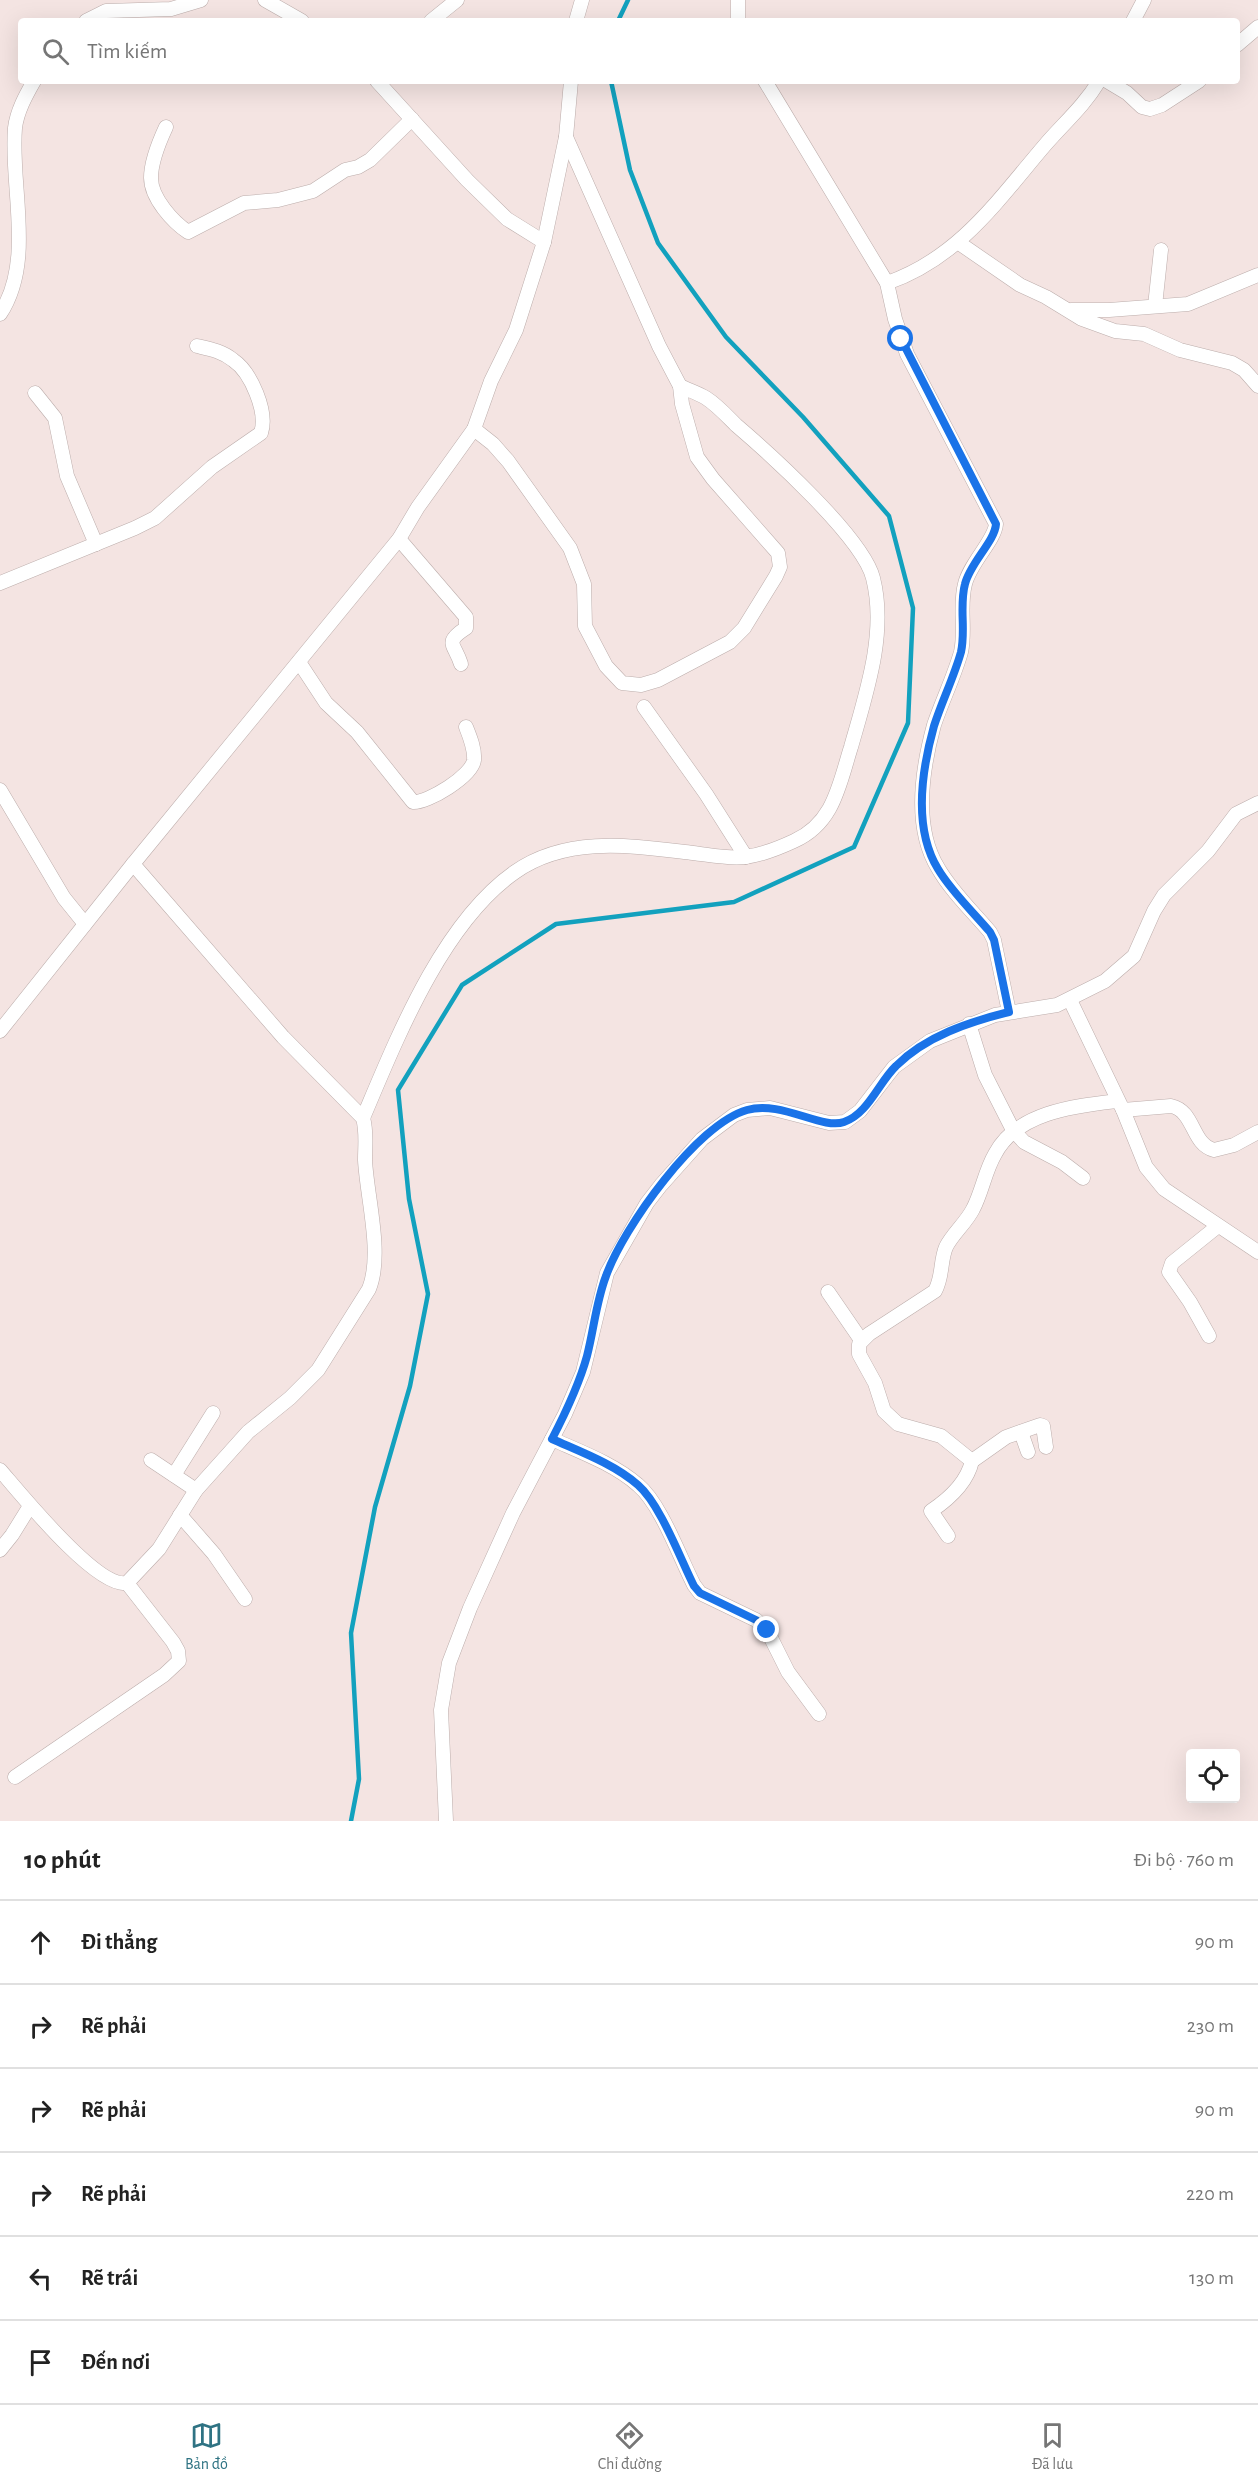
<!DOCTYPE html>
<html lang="vi">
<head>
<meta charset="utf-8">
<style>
  body { margin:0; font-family:"Alegreya Sans",sans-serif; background:#f6f6f6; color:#222 }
  .controls { position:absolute; right:18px; bottom:18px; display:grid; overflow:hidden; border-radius:6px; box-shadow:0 6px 24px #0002 }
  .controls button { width:54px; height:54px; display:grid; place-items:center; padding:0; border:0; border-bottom:2px solid #e0e0e0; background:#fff; color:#222; font:30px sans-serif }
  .stop { position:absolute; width:18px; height:18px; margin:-14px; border:4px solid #1a73e8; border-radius:50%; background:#fff }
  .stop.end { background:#1a73e8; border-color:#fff; box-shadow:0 2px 6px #0008 }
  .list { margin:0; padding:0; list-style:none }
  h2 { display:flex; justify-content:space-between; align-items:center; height:78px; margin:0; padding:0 24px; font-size:26px }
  h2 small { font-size:20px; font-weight:400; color:#767676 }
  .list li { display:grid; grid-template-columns:39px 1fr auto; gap:18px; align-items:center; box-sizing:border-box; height:84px; padding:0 24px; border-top:2px solid #e0e0e0 }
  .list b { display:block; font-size:22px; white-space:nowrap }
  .list em { font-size:20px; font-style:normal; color:#767676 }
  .icon { flex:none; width:33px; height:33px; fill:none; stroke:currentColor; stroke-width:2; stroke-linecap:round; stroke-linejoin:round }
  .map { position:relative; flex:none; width:1258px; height:1821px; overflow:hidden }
  .search { position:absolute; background:#fff; box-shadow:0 6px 24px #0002; left:18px; right:18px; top:18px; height:66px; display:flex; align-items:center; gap:15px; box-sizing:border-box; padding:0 21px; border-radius:6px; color:#767676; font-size:22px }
  .sheet { height:582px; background:#fff }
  nav { display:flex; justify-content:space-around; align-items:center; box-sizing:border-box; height:84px; border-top:2px solid #e0e0e0; background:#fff; font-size:16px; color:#767676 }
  nav a { display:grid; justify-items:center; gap:3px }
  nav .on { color:#2f7383 }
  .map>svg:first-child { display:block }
</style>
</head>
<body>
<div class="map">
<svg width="1258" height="1821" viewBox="0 0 1258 1821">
  <rect width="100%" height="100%" fill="#f4e4e2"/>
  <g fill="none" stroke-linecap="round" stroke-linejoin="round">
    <!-- stream -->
    <g stroke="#12a1be" stroke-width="4.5">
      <polyline points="618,21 628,0"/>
      <polyline points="351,1821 359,1779 351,1633 375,1507 410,1386 428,1294 409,1199 398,1090 462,985 556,924 734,902 854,847 908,723 913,608 889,516 803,417 726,337 658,243 630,170 611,81"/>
    </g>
    <!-- minor casing -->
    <g stroke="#bcadab" stroke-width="15">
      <g id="minor">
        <polyline points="265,0 302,21"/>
        <polyline points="738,0 738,21"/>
        <polyline points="86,21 106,11 171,9 201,0"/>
        <polyline points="431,21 457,0"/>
        <polyline points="576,21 582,0"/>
        <polyline points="1133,21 1144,0"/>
        <polyline points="1237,45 1258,27"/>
        <polyline points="377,81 467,180 507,219 544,242"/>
        <path d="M765,81L887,283L895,319L907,354L996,524C995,540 970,563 965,584C959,606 966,630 961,652C954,677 942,701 934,725C922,769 913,827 938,868C951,891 973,912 990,932L994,940L1009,1012"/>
        <polyline points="1107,81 1127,93 1142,107 1150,109 1162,105 1199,81"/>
        <path d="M166,127C159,142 151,161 151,178C151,198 173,222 188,232L244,203L278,200L313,191L345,170L358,167L370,160L412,119"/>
        <polyline points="959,243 1020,285 1046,297 1082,319 1115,331 1144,334 1180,350 1232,363 1244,370 1258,386"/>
        <path d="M887,283C959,258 998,200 1045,145C1064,123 1084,106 1099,81"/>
        <polyline points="1155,306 1161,250"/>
        <polyline points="1071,310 1109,310 1188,304 1258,275"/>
        <path d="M0,314C35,261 10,187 15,128C17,111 26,95 34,81"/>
        <polyline points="35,393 55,418 67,476 96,544"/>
        <polyline points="474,429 493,444 508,461 570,548 584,584 585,626 606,666 622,683 641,685 658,680 730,642 744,628 776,576 780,567 778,553 713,479 697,457 682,404 680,386 659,346 566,137"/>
        <path d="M399,539L466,617V628C443,643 455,644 461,664"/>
        <path d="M0,583L135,528L155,518L212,467L261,433C268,412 251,372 233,360C222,351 210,349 197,346"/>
        <path d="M299,662L326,703L357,732L413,802C428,803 472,776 474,760C475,749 470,737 466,727"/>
        <polyline points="644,707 706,794 746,857"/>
        <polyline points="0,790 64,898 85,924"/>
        <polyline points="1070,1000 1123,1110 1146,1167 1164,1189 1258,1252"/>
        <polyline points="969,1024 985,1075 1013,1130 1024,1142 1062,1162 1083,1178"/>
        <polyline points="0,1031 133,864 399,539 418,507 474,429 491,381 516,330 544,242 566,137 571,81"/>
        <path d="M1123,1110L1171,1106C1195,1111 1191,1144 1214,1150L1234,1145L1258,1132"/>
        <path d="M363,1118C397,1038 442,923 515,872C568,835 633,846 693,853C710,855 728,859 745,857C761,855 779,848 794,841C834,823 839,785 851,747C866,694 887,633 873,578C863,538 770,454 736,425C727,416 717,405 706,398C698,393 688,390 680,386"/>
        <polyline points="828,1292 861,1340"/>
        <polyline points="1209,1336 1190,1302 1169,1272 1172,1263 1218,1226"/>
        <polyline points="1021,1432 1028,1452"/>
        <path d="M552,1439C581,1452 614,1464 638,1485C661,1504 680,1558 694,1585L700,1593L756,1620L767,1630L788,1672L819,1714"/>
        <path d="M1046,1447L1043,1426L1040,1425L1006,1437L972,1461L941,1436L898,1424L884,1411L875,1383L859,1354V1344L869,1334L935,1291C943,1277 940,1261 946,1247C953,1233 966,1223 973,1209C982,1192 985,1171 995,1154C1017,1112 1075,1106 1117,1101"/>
        <polyline points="151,1460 196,1490"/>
        <path d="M0,1470C20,1493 97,1589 127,1583L159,1549L196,1490L248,1432L290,1398L318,1370L369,1289C383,1254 367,1198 365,1160C365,1145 367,1132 363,1118L283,1037L133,864"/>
        <polyline points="174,1475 213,1413"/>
        <polyline points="180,1515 214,1554 245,1599"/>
        <path d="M948,1536L931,1511C949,1499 967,1483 972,1461"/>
        <polyline points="0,1550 12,1535 30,1506"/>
        <polyline points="15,1777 164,1675 179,1661 178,1651 173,1642 127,1583"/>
        <polyline points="446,1821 441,1710 449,1663 470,1608 513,1513 565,1414 583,1372 607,1273 647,1203 661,1185 702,1139 734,1115 747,1110 770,1108 829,1123 845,1122 860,1111 894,1067 930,1041 995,1015 1057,1005 1105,981 1134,956 1154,911 1164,895 1208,851 1236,814 1258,803"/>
      </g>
    </g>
    <!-- minor -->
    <use href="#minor" stroke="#fff" stroke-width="14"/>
  </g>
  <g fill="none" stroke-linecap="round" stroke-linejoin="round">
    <!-- route -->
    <path stroke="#1a73e8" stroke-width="8" d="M767,1630L756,1620L700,1593L694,1586C680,1558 660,1504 638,1485C614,1464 581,1452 552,1439C566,1412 579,1385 587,1356C594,1329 596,1302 606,1276C623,1228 697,1124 747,1110C781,1100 822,1130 844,1122C868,1114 879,1082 896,1066C926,1036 969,1022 1009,1012L994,940L990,932C973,912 951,891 938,869C913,828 922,769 934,726C942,701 954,677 961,652C966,630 959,606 965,584C970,563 995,541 996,524L901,339"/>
  </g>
</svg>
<div class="controls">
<button><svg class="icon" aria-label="locate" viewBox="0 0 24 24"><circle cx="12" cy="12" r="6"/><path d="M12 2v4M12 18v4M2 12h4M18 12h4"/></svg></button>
</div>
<div class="stop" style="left:901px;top:339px"></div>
<div class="stop end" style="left:767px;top:1630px"></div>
<div class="search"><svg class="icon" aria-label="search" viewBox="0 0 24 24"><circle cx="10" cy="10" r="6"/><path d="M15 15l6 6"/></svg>Tìm kiếm</div>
</div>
<section class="sheet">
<h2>10 phút<small>Đi bộ · 760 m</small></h2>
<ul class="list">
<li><svg class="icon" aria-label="ahead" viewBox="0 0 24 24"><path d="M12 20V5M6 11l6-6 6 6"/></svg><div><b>Đi thẳng</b></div><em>90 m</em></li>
<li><svg class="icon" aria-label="right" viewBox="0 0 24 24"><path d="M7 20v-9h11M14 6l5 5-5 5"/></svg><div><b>Rẽ phải</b></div><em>230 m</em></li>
<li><svg class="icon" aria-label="right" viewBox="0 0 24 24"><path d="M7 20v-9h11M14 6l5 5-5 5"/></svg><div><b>Rẽ phải</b></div><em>90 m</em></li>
<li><svg class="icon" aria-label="right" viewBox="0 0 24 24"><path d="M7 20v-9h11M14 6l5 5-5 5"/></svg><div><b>Rẽ phải</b></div><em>220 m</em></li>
<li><svg class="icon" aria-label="left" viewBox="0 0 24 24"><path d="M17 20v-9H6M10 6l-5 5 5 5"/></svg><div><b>Rẽ trái</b></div><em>130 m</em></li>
<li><svg class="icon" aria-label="arrive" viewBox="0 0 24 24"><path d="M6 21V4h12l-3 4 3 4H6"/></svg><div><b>Đến nơi</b></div></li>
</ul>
</section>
<nav>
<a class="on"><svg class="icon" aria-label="map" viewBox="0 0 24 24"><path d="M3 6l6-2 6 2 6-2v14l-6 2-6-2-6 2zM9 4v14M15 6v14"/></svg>Bản đồ</a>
<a><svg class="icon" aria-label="directions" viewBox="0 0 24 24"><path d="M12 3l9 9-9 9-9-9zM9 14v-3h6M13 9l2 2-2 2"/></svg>Chỉ đường</a>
<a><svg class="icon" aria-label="saved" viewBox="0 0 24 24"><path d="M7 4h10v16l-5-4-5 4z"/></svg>Đã lưu</a>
</nav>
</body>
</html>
